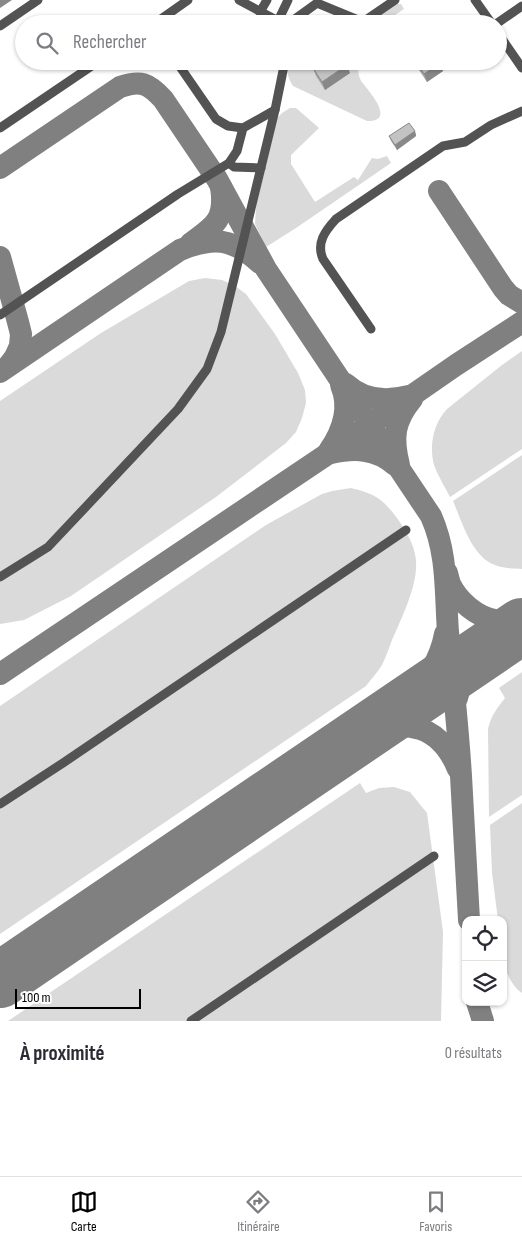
<!DOCTYPE html>
<html lang="fr">
<head>
<meta charset="utf-8">
<style>
  body { margin:0; font-family:"Sofia Sans Condensed",sans-serif; background:#f7f7f7; color:#2b2b33 }
  .controls { position:absolute; right:15px; bottom:15px; display:grid; overflow:hidden; border-radius:10px; box-shadow:0 1px 4px #0004 }
  .controls button { width:45px; height:45px; display:grid; place-items:center; padding:0; border:0; border-bottom:1px solid #e1e1e2; background:#fff; color:#2b2b33; font:25px sans-serif }
  .scale { position:absolute; left:15px; bottom:12px; width:126px; box-sizing:border-box; padding-left:5px; border:2px solid #000; border-top:0; font-size:14px; line-height:18px; white-space:nowrap; color:#000; -webkit-text-stroke:4px #fff; paint-order:stroke }
  .list { margin:0; padding:0; list-style:none }
  h2 { display:flex; justify-content:space-between; align-items:center; height:65px; margin:0; padding:0 20px; font-size:21px }
  h2 small { font-size:16px; font-weight:400; color:#7c7c81 }
  .icon { flex:none; width:28px; height:28px; fill:none; stroke:currentColor; stroke-width:2; stroke-linecap:round; stroke-linejoin:round }
  .map { position:relative; flex:none; width:522px; height:1021px; overflow:hidden }
  .search { position:absolute; background:#fff; box-shadow:0 1px 4px #0004; left:15px; right:15px; top:15px; height:55px; display:flex; align-items:center; gap:12px; box-sizing:border-box; padding:0 18px; border-radius:28px; color:#7c7c81; font-size:19px }
  .sheet { height:155px; background:#fff }
  nav { display:flex; justify-content:space-around; align-items:center; box-sizing:border-box; height:70px; border-top:1px solid #e1e1e2; background:#fff; font-size:14px; color:#7c7c81 }
  nav a { display:grid; justify-items:center; gap:2px }
  nav .on { color:#000 }
  .map>svg:first-child { display:block }
</style>
</head>
<body>
<div class="map">
<svg width="522" height="1021" viewBox="0 0 522 1021">
  <rect width="100%" height="100%" fill="#fff"/>
  <!-- green -->
  <g fill="#dadada">
    <polygon points="396,4 401,4 404,9 385,22 386,24 372,24 374,20"/>
    <path d="M291,61H357L359,76L361,81C369,91 397,122 367,121L293,86C288,78 285,70 291,61Z"/>
    <polygon points="290,108 296,108 319,128 291,155 291,164 315,202 354,177 358,180 372,158 378,159 387,156 391,163 296,228 266,247 255,224 256,207 277,118 282,113"/>
    <polygon points="205,278 222,280 235,286 246,294 275,334 298,373 305,390 306,403 302,418 296,432 286,443 216,497 71,596 24,620 0,624 0,401 101,333 189,281"/>
    <path d="M522,351V449L450,497C445,487 438,476 434,465C429,446 433,424 447,409L502,365Z"/>
    <path d="M522,455V569C514,569 502,568 495,565C472,557 462,522 453,501Z"/>
    <path d="M351,488C375,494 382,498 397,518C406,531 414,543 416,560C418,585 402,617 392,640C389,648 386,657 382,665C378,672 371,679 366,686L0,934V706L266,525L322,494L332,491Z"/>
    <path d="M522,672V795L489,817L488,729C491,716 497,708 505,698L499,688Z"/>
    <polygon points="360,783 366,793 379,788 394,787 410,792 427,813 443,932 441,1021 8,1021"/>
    <path d="M522,803V993C513,988 506,973 504,963C501,953 503,931 503,920H498L492,873L490,825Z"/>
  </g>
  <g fill="none" stroke-linecap="round" stroke-linejoin="round">
    <!-- taxiway -->
    <g stroke="#808080" stroke-width="22">
      <path d="M0,168L120,87C141,80 148,83 163,99L217,179L266,269L431,516C448,554 445,592 448,632C453,680 458,728 461,776C464,824 466,872 469,920"/>
      <polyline points="439,191 503,288 509,295 522,303"/>
      <path d="M191,243C215,226 226,219 221,187"/>
      <polyline points="0,257 18,322 21,334 20,346 15,357 9,365"/>
      <path d="M0,372L180,250C214,236 232,238 260,263"/>
      <path d="M346,384C363,400 386,402 409,396"/>
      <path d="M329,451C342,432 351,408 341,385"/>
      <path d="M331,453C354,448 376,448 395,465"/>
      <path d="M399,465C392,438 394,421 412,399"/>
      <path d="M447,573C448,577 449,581 450,584C458,601 477,617 495,620C504,622 513,621 522,620"/>
      <polyline points="0,674 326,455 456,365 522,322"/>
      <path d="M457,698C460,683 468,671 476,658"/>
      <path d="M404,706C423,686 440,662 445,634"/>
      <path d="M366,732C407,719 440,725 458,769"/>
      <polyline points="477,1002 483,1021"/>
    </g>
    <!-- runway -->
    <polyline stroke="#808080" stroke-width="56" points="0,980 522,626"/>
    <!-- minor -->
    <g stroke="#535353" stroke-width="9">
      <polyline points="239,0 278,21 281,24"/>
      <polyline points="475,0 492,24"/>
      <polyline points="260,12 267,0"/>
      <polyline points="278,21 288,0"/>
      <polyline points="154,24 188,0"/>
      <polyline points="288,24 317,3 363,22"/>
      <polyline points="360,24 395,0"/>
      <polyline points="496,24 522,6"/>
      <polyline points="0,26 38,0"/>
      <polyline points="498,33 522,68"/>
      <polyline points="176,61 216,119 228,126 243,128"/>
      <polyline points="0,128 99,61"/>
      <polyline points="229,163 234,167 261,168"/>
      <polyline points="0,315 178,194 229,163 237,151 243,128 275,110"/>
      <path d="M371,329L323,259C316,243 325,231 336,219L443,146L465,142L491,125L522,111"/>
      <polyline points="0,577 48,547 178,409 207,369 221,332 275,110 285,61"/>
      <polyline points="0,804 63,763 406,530"/>
      <polyline points="191,1021 434,856"/>
    </g>
  </g>
  <!-- wall -->
  <g fill="#a8a8a8">
    <polygon points="413,61 439,61 443,71 427,82"/>
    <polygon points="313,68 350,73 325,90 316,76"/>
    <polygon points="415,131 416,136 397,150 391,141 389,136"/>
  </g>
  <!-- shaded-wall -->
  <g fill="#888">
    <polygon points="0,0 12,0 0,8"/>
    <polygon points="440,63 443,71 427,82 424,74"/>
    <polygon points="347,65 350,73 325,90 322,82"/>
    <polygon points="415,131 416,136 397,150 395,145"/>
  </g>
  <!-- building -->
  <g fill="#c3c3c3" stroke="#888">
    <polygon points="324,61 345,61 347,65 322,82 313,68"/>
    <polygon points="415,61 439,61 440,63 424,74"/>
    <polygon points="409,123 415,131 395,145 389,136"/>
  </g>
</svg>
<div class="controls">
<button><svg class="icon" aria-label="locate" viewBox="0 0 24 24"><circle cx="12" cy="12" r="6"/><path d="M12 2v4M12 18v4M2 12h4M18 12h4"/></svg></button>
<button><svg class="icon" aria-label="layers" viewBox="0 0 24 24"><path d="M12 4l9 5-9 5-9-5zM3 14l9 5 9-5"/></svg></button>
</div>
<div class="scale">100 m</div>
<div class="search"><svg class="icon" aria-label="search" viewBox="0 0 24 24"><circle cx="10" cy="10" r="6"/><path d="M15 15l6 6"/></svg>Rechercher</div>
</div>
<section class="sheet">
<h2>À proximité<small>0 résultats</small></h2>
<ul class="list">
</ul>
</section>
<nav>
<a class="on"><svg class="icon" aria-label="map" viewBox="0 0 24 24"><path d="M3 6l6-2 6 2 6-2v14l-6 2-6-2-6 2zM9 4v14M15 6v14"/></svg>Carte</a>
<a><svg class="icon" aria-label="directions" viewBox="0 0 24 24"><path d="M12 3l9 9-9 9-9-9zM9 14v-3h6M13 9l2 2-2 2"/></svg>Itinéraire</a>
<a><svg class="icon" aria-label="saved" viewBox="0 0 24 24"><path d="M7 4h10v16l-5-4-5 4z"/></svg>Favoris</a>
</nav>
</body>
</html>
